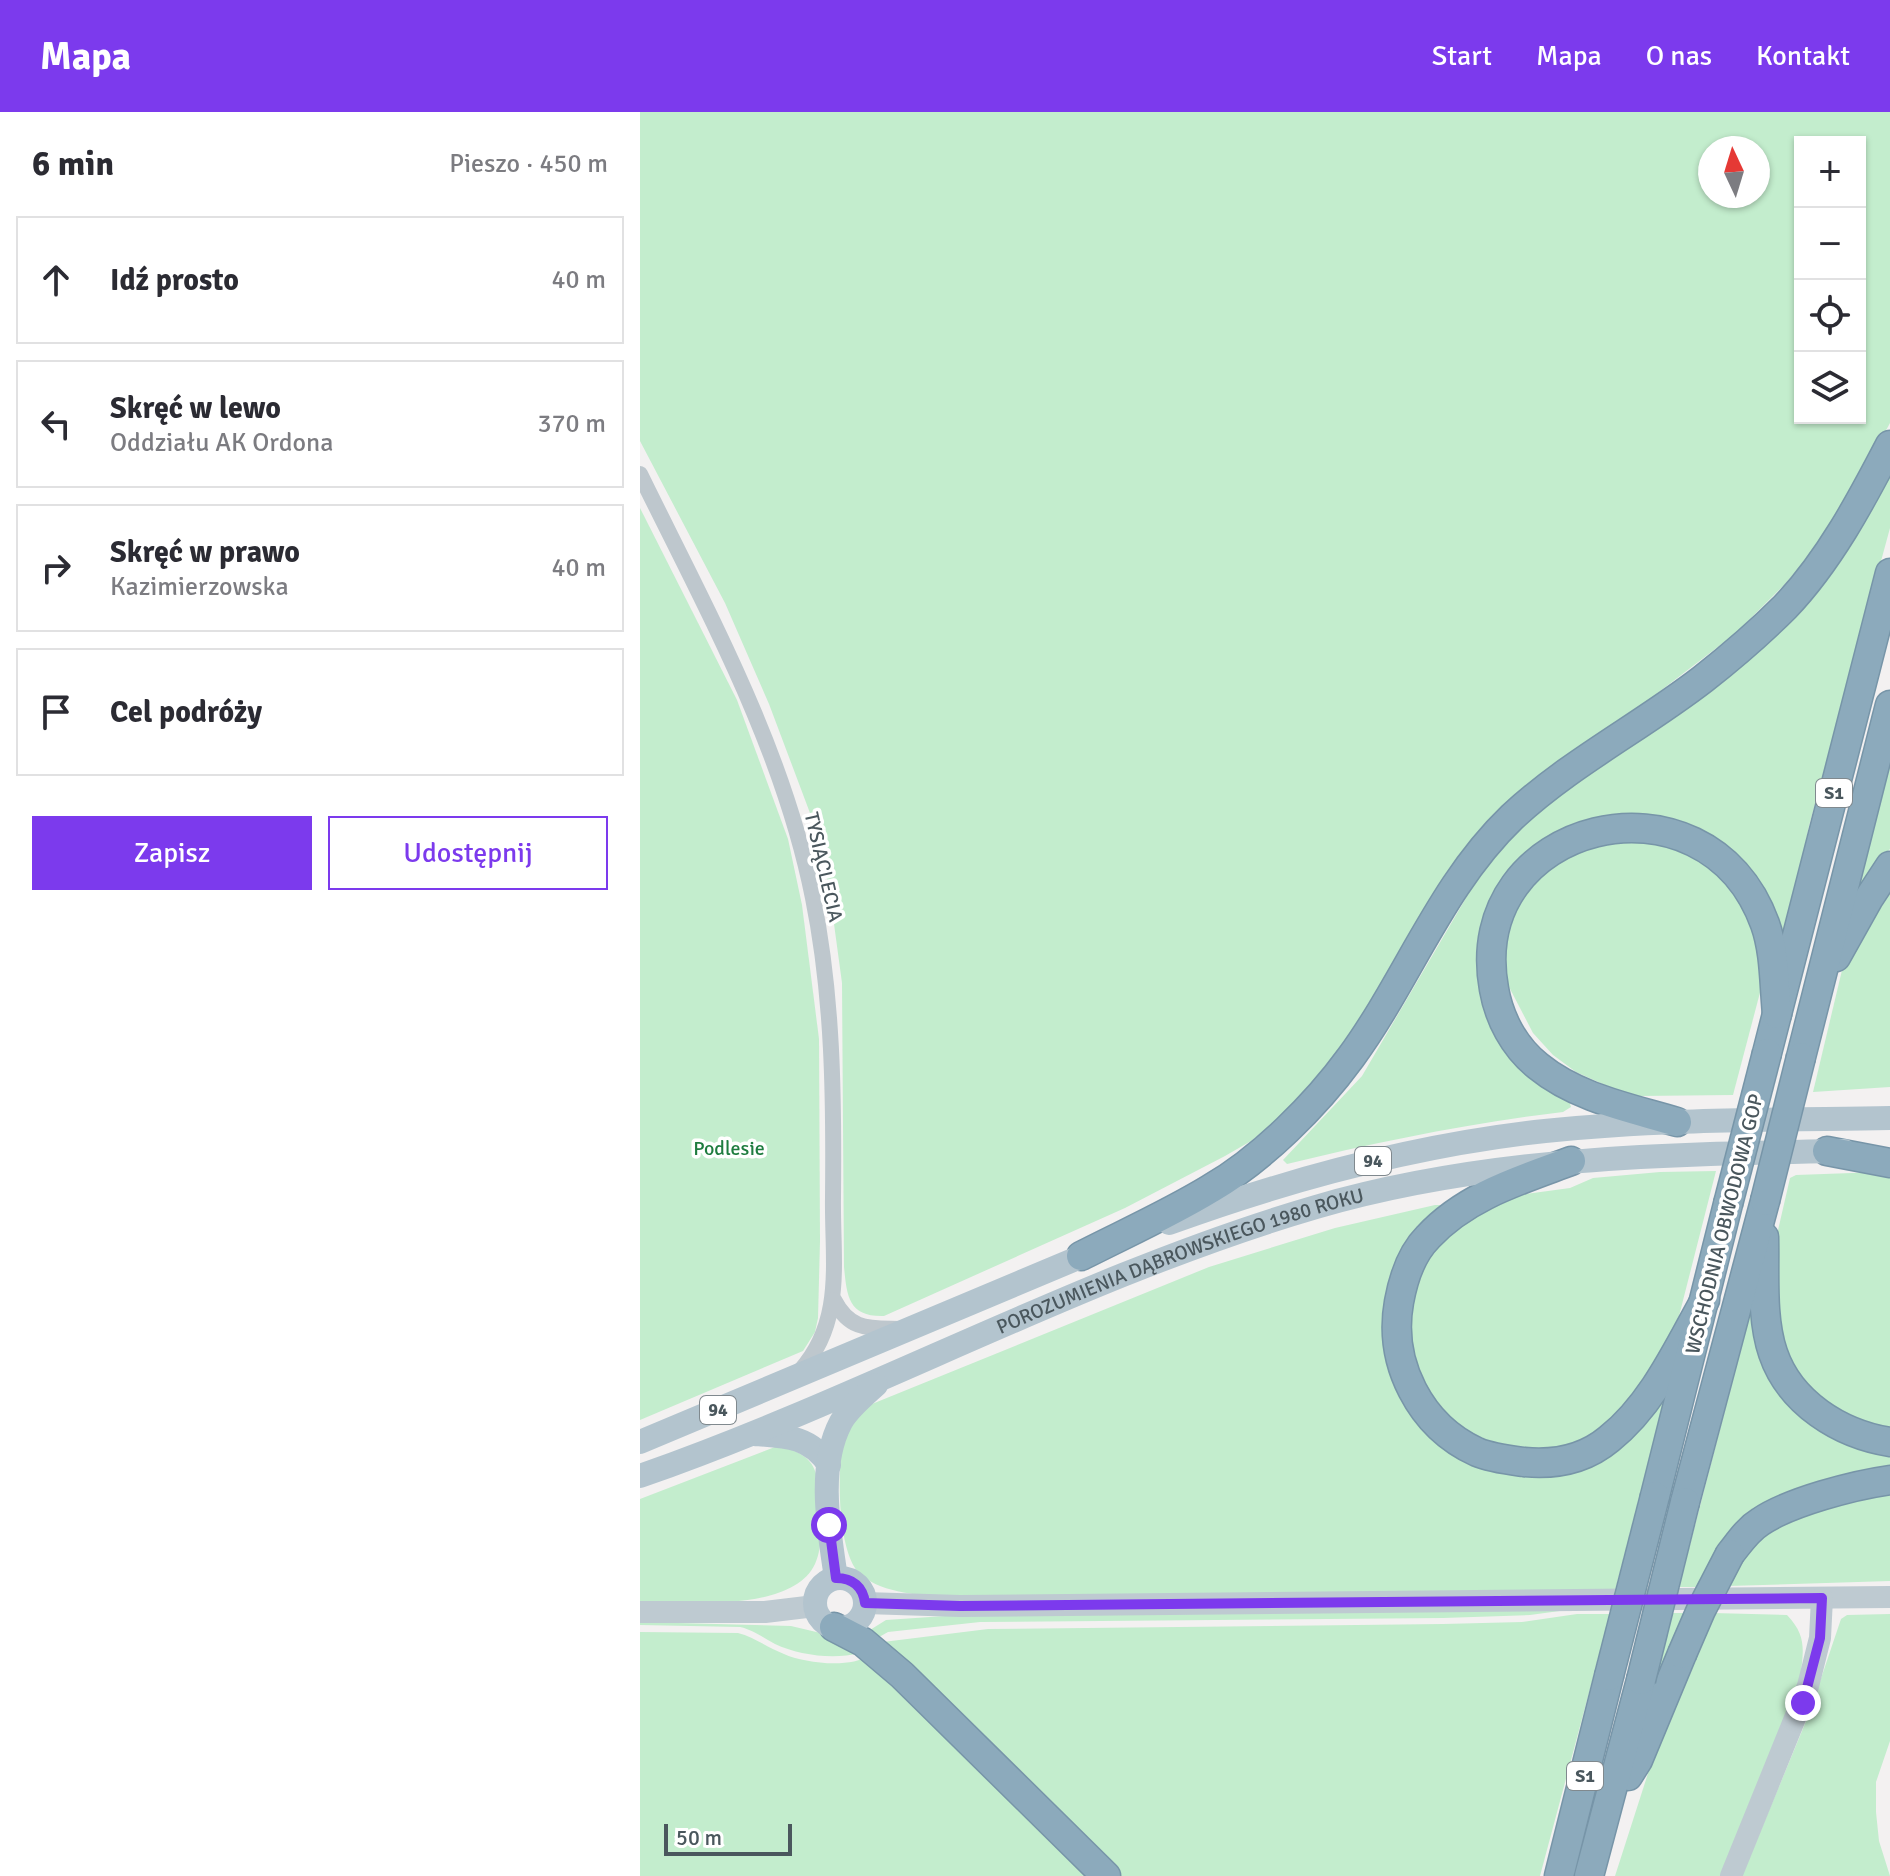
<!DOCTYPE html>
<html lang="pl">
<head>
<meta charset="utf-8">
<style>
  body { margin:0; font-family:Signika,sans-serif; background:#f2f2f3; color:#2b2b33 }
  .controls { position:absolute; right:24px; top:24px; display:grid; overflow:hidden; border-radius:0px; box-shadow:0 2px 6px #0004 }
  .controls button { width:72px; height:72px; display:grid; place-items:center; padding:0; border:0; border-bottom:2px solid #e1e1e2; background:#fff; color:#2b2b33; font:40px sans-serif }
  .compass { position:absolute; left:1058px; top:24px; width:72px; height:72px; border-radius:50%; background:#fff; box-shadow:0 2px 6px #0004; rotate:356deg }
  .scale { position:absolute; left:24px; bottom:20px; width:128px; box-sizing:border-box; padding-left:8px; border:4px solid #4a575d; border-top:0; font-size:22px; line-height:28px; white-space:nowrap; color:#4a575d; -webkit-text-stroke:6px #fff; paint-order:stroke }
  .stop { position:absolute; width:24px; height:24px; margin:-18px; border:6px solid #7c3aed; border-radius:50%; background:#fff }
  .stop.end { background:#7c3aed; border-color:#fff; box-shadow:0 2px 8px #0008 }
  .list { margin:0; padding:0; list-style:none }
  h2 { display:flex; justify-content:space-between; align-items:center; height:104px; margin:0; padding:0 32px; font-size:34px }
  h2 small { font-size:26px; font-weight:400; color:#7c7c81 }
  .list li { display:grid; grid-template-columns:52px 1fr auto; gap:24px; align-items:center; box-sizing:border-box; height:128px; margin:0 16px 16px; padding:0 16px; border:2px solid #e1e1e2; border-radius:0px }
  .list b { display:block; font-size:30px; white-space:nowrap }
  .list p { margin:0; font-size:26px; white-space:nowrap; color:#7c7c81 }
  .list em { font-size:26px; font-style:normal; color:#7c7c81 }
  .actions { display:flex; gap:16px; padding:24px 32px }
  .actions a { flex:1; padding:18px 0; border:2px solid #7c3aed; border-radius:0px; text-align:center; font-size:28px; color:#7c3aed }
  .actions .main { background:#7c3aed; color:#fff }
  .icon { flex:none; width:44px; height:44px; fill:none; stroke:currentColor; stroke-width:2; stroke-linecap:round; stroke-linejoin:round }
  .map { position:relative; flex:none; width:1250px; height:1764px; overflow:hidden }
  header { display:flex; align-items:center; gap:48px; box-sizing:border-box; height:112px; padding:0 40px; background:#7c3aed; color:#fff }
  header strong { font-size:38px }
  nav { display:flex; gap:44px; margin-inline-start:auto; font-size:28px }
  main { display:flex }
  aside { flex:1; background:#fff }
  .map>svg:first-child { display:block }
</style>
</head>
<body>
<header>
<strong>Mapa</strong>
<nav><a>Start</a><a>Mapa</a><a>O nas</a><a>Kontakt</a></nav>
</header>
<main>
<aside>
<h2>6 min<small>Pieszo · 450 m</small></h2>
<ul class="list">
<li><svg class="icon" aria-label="ahead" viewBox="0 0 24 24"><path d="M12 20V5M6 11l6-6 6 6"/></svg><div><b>Idź prosto</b></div><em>40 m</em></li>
<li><svg class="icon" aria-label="left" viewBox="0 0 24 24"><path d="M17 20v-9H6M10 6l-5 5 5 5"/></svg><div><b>Skręć w lewo</b><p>Oddziału AK Ordona</p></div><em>370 m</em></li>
<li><svg class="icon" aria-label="right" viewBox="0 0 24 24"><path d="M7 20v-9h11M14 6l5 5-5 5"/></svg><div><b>Skręć w prawo</b><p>Kazimierzowska</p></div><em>40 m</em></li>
<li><svg class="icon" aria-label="arrive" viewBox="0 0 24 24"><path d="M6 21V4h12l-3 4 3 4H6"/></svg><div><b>Cel podróży</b></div></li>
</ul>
<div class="actions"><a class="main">Zapisz</a><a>Udostępnij</a></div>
</aside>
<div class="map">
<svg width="1250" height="1764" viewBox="0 0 1250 1764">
  <rect width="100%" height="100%" fill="#f3f1f1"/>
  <!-- green -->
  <g fill="#c3edcd" fill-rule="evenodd">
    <path d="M0,0H1250V311L1215,376L1176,436L1144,473L1096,521L998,596L941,633L888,674L722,909L682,962L646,1001L611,1029L585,1044L485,1096L244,1204C208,1205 207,1184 204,1155L202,871L189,775L170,701L129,592L85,491L0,329ZM1160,30H1220V306H1160ZM1070,36H1118V84H1070Z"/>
    <path d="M1250,351V416L1169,714L1146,828L1141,831L1132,795L1109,761L1056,721L1026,707L972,703L937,710L902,729L883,744L863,766L849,796L841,820L840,867L846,896L928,985L931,995L923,1000C831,1011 738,1030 647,1052L643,1048L722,964L847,750L883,709L1082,567Z"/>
    <polygon points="0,396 97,588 148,727 162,793 179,927 180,1129 178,1206 175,1220 163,1239 0,1308"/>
    <polygon points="1250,652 1250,737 1235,754 1213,791"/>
    <polygon points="982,726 1048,737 1090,772 1118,826 1122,873 1093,983 999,984 976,978 936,960 913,943 893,921 868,873 862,847 865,823 883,779 918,744"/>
    <polygon points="1250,768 1250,975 1173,980 1203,854"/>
    <polygon points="1076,1059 1037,1212 1031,1228 976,1310 941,1331 894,1341 842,1331 813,1310 798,1293 775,1255 769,1238 770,1186 784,1153 806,1122 834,1101 878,1083 930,1076 953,1066 1020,1060"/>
    <polygon points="1240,1060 1250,1062 1250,1320 1204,1304 1164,1273 1143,1238 1138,1222 1136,1127 1150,1066 1156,1063"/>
    <path d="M795,1093H807L788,1114L754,1259L879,1363L1028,1280L975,1479L311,1486C282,1483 244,1482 221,1463C197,1443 197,1359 203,1330C206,1318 218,1302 227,1294L569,1155L695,1116Z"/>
    <polygon points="1113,1190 1140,1279 1164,1308 1208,1331 1250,1342 1250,1357 1196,1368 1071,1451 1056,1475 1039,1475"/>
    <path d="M140,1333C159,1341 172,1344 177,1365C178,1392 186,1428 175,1452C152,1501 45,1490 0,1490V1387Z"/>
    <path d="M1250,1377V1469L1088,1474C1094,1463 1099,1451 1106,1440C1128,1408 1213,1387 1250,1377Z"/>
    <polygon points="927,1498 890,1503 803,1506 340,1510 248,1520 232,1529 230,1518 246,1508 305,1504"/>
    <polygon points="1032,1501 1046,1501 1009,1588"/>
    <path d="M1073,1501L1147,1503C1168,1525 1163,1540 1160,1568L1080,1764H975L1011,1652Z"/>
    <polygon points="937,1502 970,1502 900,1764 481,1764 243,1530 348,1517 803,1512 882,1510"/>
    <polygon points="1250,1502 1250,1629 1236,1670 1236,1700 1239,1729 1250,1764 1102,1764 1169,1602 1201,1507 1207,1503"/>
    <path d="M0,1510L151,1514L189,1523L219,1541C194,1548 158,1543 135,1532C123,1526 114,1518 100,1515L0,1513Z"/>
    <path d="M0,1520L98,1521C114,1525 128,1536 144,1542C164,1551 211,1557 229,1543L454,1764H0Z"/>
  </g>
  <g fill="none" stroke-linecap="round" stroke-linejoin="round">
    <!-- highway casing -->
    <g stroke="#7795a8" stroke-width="31">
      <g id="highway">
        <polyline points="1196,845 1229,786 1250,754"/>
        <polyline points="1127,941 1250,461"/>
        <polyline points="1161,945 1250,593"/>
        <path d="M1037,1010C990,996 937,986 898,954C874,935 859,906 854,877C823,709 1066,649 1125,812C1135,840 1134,872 1137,902"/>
        <polyline points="1187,1039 1250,1051"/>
        <path d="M931,1049C880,1068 826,1084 788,1125C771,1142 763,1168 759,1190C748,1251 780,1314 837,1340C851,1346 869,1348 884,1350C915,1353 945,1347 969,1327C1013,1292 1038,1236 1065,1188"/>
        <path d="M1124,1125C1125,1162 1121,1206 1133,1241C1150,1291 1200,1322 1250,1330"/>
        <path d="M441,1144C484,1122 529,1102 570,1077C622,1047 676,993 711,945C768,867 801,773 872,705C930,651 1001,615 1063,567C1091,545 1120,520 1145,495C1189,449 1221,389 1250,333"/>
        <polyline points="1015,1384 1088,1092"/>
        <polyline points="1045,1390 1125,1089"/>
        <path d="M1090,1442C1099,1431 1107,1418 1120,1410C1149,1390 1214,1373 1250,1368"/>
        <polyline points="194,1515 223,1530 262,1563 466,1764"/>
        <polyline points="988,1664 998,1648 1042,1542"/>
        <polyline points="919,1764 969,1564"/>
        <polyline points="949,1764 1001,1568"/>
      </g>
    </g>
    <!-- street -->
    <g stroke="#bec7cd" stroke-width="16">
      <path d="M0,362C67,499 143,635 173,786C193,885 194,985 193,1086C192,1148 205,1209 160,1259"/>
      <path d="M194,1188C210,1219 229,1216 260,1217"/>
    </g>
    <!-- secondary -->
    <g stroke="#becad1" stroke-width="22">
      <polyline points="225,1491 320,1494 1250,1485"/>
      <polyline points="0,1500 125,1500 175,1494"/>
      <polyline points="1091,1764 1168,1574 1180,1526 1182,1486"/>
    </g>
    <!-- primary -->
    <g stroke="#b3c4ce" stroke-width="24">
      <path d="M529,1111C650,1067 776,1033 905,1019C1019,1007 1135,1008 1250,1006"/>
      <path d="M114,1322C145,1324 170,1324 189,1353"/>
      <polyline points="0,1330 457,1138"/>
      <path id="s1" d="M0,1364C229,1284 443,1163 676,1095C847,1045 1027,1042 1204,1039"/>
      <path d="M196,1466C189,1418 177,1355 201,1310C209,1296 224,1284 236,1273"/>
      <circle cx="200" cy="1491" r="25"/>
    </g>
    <!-- highway -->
    <use href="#highway" stroke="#8caabc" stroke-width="28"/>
    <!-- highway-bridge casing -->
    <g stroke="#7795a8" stroke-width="31" stroke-linecap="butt">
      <g id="highway-bridge">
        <polyline points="1125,1089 1161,945"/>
        <polyline points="1088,1092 1127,941"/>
        <polyline points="1042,1542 1061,1498 1090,1442"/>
        <polyline points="969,1564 1015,1384"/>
        <polyline points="1001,1568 1045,1390"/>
      </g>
    </g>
    <!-- highway-bridge -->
    <use href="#highway-bridge" stroke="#8caabc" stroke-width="28"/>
  </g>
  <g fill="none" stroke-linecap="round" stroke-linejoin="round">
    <!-- route -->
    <path stroke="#7c3aed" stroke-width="10" d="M189,1413L196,1466C213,1466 223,1475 225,1491L320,1494L1182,1486L1180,1526L1163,1591"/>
  </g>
  <g text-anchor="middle" stroke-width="7" stroke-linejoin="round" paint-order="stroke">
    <!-- shield labels -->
    <g fill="#fff" stroke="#80898e" stroke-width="2">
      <rect x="1176" y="667" width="36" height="28" rx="6"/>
      <rect x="715" y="1035" width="36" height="28" rx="6"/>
      <rect x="60" y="1284" width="36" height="28" rx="6"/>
      <rect x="927" y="1650" width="36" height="28" rx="6"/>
    </g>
    <g font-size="18" font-weight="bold" fill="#4a575d">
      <text x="1194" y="687">S1</text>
      <text x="733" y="1055">94</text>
      <text x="78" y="1304">94</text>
      <text x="945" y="1670">S1</text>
    </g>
    <!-- street labels -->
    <g font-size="20" fill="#4a575d" stroke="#fff">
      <text transform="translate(184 755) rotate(77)" y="7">TYSIĄCLECIA</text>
      <text transform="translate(1084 1112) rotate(-76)" y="7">WSCHODNIA OBWODOWA GOP</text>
      <text dy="7" stroke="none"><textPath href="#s1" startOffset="582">POROZUMIENIA DĄBROWSKIEGO 1980 ROKU</textPath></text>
    </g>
    <!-- park labels -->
    <g font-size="20" fill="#1e7c3f" stroke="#fff">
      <text x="89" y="1043">Podlesie</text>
    </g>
  </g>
</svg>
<div class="controls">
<button>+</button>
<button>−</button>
<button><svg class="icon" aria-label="locate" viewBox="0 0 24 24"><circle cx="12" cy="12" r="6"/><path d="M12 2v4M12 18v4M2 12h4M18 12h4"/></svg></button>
<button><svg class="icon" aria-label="layers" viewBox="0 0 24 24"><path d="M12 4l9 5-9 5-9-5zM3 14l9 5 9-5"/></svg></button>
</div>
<svg class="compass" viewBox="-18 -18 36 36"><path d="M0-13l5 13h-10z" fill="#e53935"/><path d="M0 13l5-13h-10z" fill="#7c7c81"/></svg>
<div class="scale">50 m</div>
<div class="stop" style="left:189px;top:1413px"></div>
<div class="stop end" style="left:1163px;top:1591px"></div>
</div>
</main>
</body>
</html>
